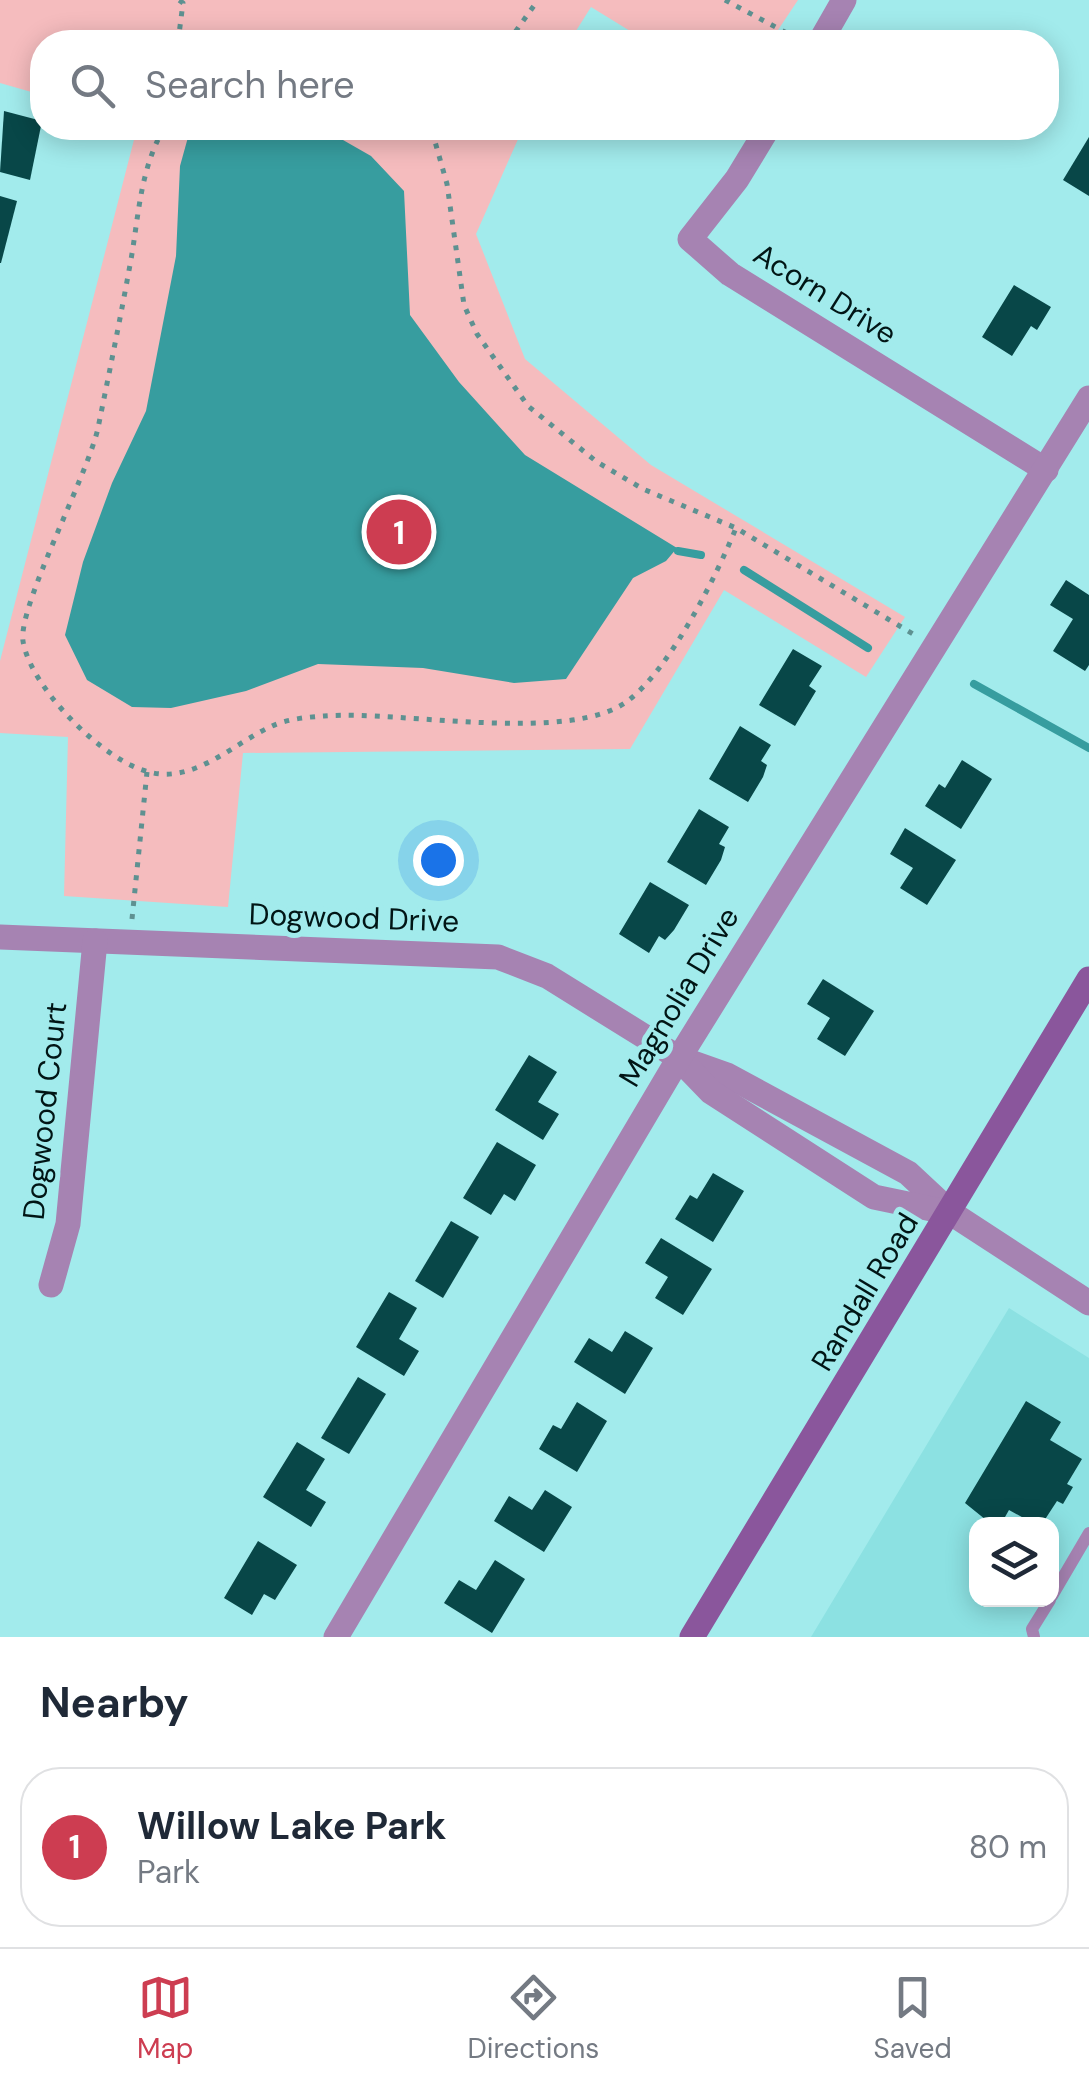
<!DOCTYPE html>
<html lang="en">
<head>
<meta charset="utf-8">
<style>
  body { margin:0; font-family:"DM Sans",sans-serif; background:#f2f2f3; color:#1f2937 }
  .controls { position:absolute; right:30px; bottom:30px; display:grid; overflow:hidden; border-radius:20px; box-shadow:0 5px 25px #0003 }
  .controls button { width:90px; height:90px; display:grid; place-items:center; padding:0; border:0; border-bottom:2px solid #e0e1e3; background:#fff; color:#1f2937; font:50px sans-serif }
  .you { position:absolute; left:438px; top:860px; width:35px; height:35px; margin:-25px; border:8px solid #fff; border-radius:50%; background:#1a73e8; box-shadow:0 0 0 15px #1a73e833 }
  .badge { display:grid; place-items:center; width:65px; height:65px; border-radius:50%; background:#cd3d51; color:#fff; font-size:32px; font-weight:700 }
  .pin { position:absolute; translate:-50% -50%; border:5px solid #fff; box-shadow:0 2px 10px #0006 }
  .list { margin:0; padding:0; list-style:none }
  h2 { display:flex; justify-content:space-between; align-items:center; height:130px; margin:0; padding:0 40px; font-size:42px }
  h2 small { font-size:32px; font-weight:400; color:#747a83 }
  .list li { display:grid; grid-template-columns:65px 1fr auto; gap:30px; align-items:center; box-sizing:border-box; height:160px; margin:0 20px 20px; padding:0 20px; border:2px solid #e0e1e3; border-radius:40px }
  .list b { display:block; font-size:38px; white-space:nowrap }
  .list p { margin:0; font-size:32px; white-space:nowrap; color:#747a83 }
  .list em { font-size:32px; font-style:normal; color:#747a83 }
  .icon { flex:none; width:55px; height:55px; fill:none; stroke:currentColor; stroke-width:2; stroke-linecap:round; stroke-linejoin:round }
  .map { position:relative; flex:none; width:1089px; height:1637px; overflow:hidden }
  .search { position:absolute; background:#fff; box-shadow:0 5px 25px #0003; left:30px; right:30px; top:30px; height:110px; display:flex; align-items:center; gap:25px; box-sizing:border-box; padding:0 35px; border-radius:40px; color:#747a83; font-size:38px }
  .sheet { height:310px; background:#fff }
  nav { display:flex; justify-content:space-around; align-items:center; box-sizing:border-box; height:140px; border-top:2px solid #e0e1e3; background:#fff; font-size:28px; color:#747a83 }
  nav a { display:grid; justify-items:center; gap:5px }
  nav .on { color:#cd3d51 }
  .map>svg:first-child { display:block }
</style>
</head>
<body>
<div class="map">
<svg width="1089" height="1637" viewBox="0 0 1089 1637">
  <rect width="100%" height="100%" fill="#a2ebec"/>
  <!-- built -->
  <path fill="#8ce1e2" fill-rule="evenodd" d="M1009,1308L1089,1358V1637H811ZM976,1524H1052V1600H976Z"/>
  <!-- green -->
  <g fill="#f5bcbe">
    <polygon points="0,0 798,0 770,42 648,42 591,7 569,42 42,42 42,95 0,83"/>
    <polygon points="137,128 523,128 476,234 525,359 651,465 905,617 866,677 724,590 630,749 243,753 228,907 64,896 68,737 0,733 0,661"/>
  </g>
  <!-- water -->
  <polygon fill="#379d9f" points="195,128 322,128 371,156 404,191 410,315 459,382 525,455 677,548 666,561 633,578 566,679 514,683 423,668 318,664 246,691 171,708 132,707 87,680 65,635 83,562 112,483 146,411 176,256 180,166 190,130"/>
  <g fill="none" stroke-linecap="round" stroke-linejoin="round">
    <!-- stream -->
    <g stroke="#379d9f" stroke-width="8">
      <polyline points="678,551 701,555"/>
      <polyline points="744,570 868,648"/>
      <polyline points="974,684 1089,748"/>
    </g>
  </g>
  <!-- building -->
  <g fill="#084748">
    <polygon points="4,111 42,121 30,180 0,172"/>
    <polygon points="1089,137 1089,196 1063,180"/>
    <polygon points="0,196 17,201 1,263 0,263"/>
    <polygon points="1014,285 1051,307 1037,330 1031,326 1012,356 982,337"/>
    <polygon points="1066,580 1089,595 1089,665 1085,671 1053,651 1073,619 1050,605"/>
    <polygon points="793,649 822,666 809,686 816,691 795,726 759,705"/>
    <polygon points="740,726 771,745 761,761 767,765 763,777 748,802 709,779"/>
    <polygon points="962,760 992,779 961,829 925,806 939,784 945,788"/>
    <polygon points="699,809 729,827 719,844 725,847 721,860 706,885 667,862"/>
    <polygon points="905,828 956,860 927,905 900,888 913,868 890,854"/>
    <polygon points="650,882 689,905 674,930 665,940 659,936 649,953 619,934"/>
    <polygon points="823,979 874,1011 845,1056 817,1039 830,1018 807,1004"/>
    <polygon points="529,1055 557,1072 538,1102 559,1114 543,1140 495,1110"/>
    <polygon points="497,1142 536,1165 515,1201 504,1194 491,1215 463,1198"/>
    <polygon points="713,1173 744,1191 713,1242 675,1219 690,1195 697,1199"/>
    <polygon points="451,1221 479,1237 443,1298 415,1281"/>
    <polygon points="661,1238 712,1269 683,1315 655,1298 668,1277 645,1263"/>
    <polygon points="389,1292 417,1308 399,1339 419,1351 404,1376 356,1347"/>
    <polygon points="625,1331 653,1348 625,1394 574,1362 589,1338 612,1352"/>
    <polygon points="358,1377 386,1394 349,1454 321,1438"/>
    <polygon points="1026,1401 1061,1422 1050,1440 1082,1459 1067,1484 1073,1487 1063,1504 1057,1501 1042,1524 1027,1524 1029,1521 1009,1510 1001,1524 991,1524 965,1503"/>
    <polygon points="577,1402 607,1421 577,1472 539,1449 553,1425 561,1429"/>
    <polygon points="297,1442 325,1459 306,1490 326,1502 311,1527 263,1497"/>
    <polygon points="545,1490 572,1507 544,1552 494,1521 509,1496 532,1510"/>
    <polygon points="258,1541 297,1565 275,1600 264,1594 252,1615 224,1598"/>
    <polygon points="495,1560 525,1579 492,1633 444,1603 459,1580 476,1590"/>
  </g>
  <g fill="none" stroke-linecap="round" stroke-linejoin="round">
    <!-- path -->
    <g stroke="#5e9191" stroke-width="5" stroke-dasharray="5 8" stroke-linecap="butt">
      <polyline points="725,0 796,38"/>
      <polyline points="178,42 183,3 179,0"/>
      <polyline points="508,42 538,0"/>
      <path d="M164,128C139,172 139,217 130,265C120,320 109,374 98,428C87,477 18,606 23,641C30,687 103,761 149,772C194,784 234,743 272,726C287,719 308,717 324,716C402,710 571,745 629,700C671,667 716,577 736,528"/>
      <polyline points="432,131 447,184 464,305 477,334 528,406 597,462 643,489 736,528 913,634"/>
      <polyline points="132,919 147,772"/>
    </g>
    <!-- lane -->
    <g stroke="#a683b2" stroke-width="12">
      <polyline points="1052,1596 1089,1533"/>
      <polyline points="1034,1637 1032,1629 1050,1600"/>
    </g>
    <!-- street -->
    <g stroke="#a683b2" stroke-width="25">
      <polyline points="820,42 844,0"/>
      <polyline points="768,128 737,179 690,239 730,274 1046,470"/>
      <polyline points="0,937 498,957 547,976 679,1058 727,1075 908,1173 951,1213 1089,1303"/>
      <polyline points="682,1062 711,1092 874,1197 951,1213"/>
      <polyline points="51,1285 68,1224 95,941"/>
      <polyline points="336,1637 679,1058 1089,398"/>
    </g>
    <!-- secondary -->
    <polyline stroke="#8a569c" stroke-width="25" points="692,1637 1089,979"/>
  </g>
  <g text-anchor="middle" stroke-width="10" stroke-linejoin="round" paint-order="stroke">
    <!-- street labels -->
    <g font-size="30" fill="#011515" stroke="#a2ebec">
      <text transform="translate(825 294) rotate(32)" y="10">Acorn Drive</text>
      <text transform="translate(354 918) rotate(2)" y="10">Dogwood Drive</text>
      <text transform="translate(679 997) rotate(-59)" y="10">Magnolia Drive</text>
      <text transform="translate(45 1111) rotate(-84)" y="10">Dogwood Court</text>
      <text transform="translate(865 1292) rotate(-59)" y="10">Randall Road</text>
    </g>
  </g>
</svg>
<div class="controls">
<button><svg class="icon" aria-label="layers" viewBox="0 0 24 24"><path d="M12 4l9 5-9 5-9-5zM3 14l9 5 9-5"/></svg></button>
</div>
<div class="you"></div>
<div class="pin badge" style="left:399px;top:532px">1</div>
<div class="search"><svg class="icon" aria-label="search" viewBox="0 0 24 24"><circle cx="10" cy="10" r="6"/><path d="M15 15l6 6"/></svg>Search here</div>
</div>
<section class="sheet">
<h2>Nearby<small></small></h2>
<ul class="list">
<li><span class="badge">1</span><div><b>Willow Lake Park</b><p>Park</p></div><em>80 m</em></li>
</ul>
</section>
<nav>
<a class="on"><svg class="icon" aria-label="map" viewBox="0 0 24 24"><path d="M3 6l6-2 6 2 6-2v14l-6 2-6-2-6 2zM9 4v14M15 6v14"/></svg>Map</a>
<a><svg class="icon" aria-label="directions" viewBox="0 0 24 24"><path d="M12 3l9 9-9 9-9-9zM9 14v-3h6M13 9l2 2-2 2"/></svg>Directions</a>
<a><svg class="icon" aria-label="saved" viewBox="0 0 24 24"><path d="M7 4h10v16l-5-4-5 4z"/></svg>Saved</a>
</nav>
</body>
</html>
